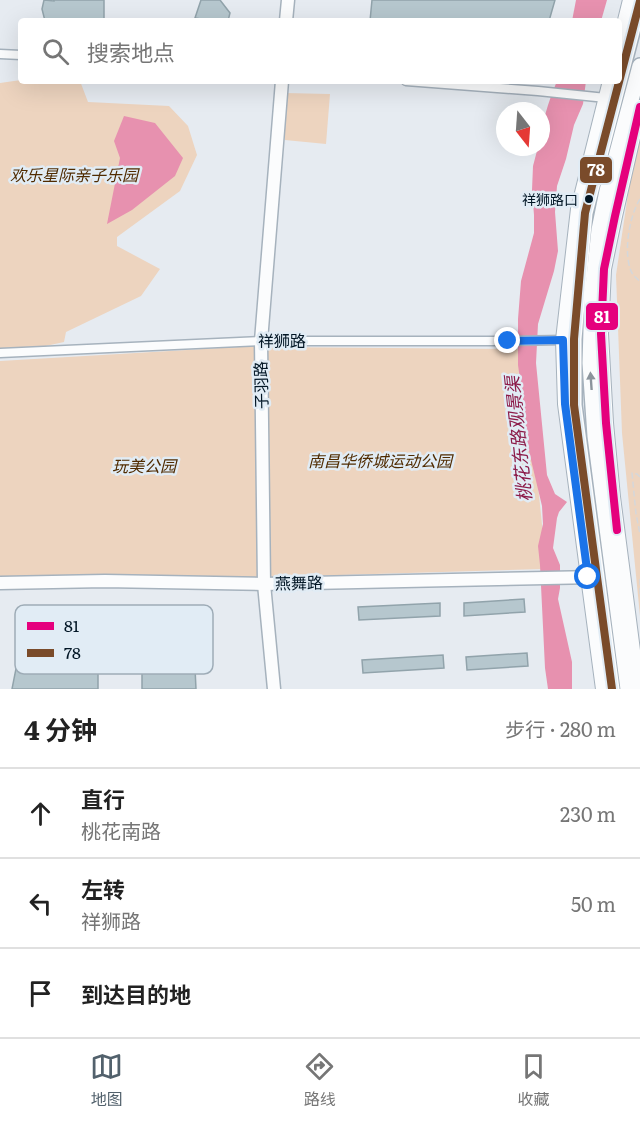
<!DOCTYPE html>
<html lang="zh">
<head>
<meta charset="utf-8">
<style>
  body { margin:0; font-family:Literata,"Noto Sans SC",serif; background:#f6f6f6; color:#222 }
  .compass { position:absolute; left:496px; top:102px; width:54px; height:54px; border-radius:50%; background:#fff; box-shadow:0 6px 24px #0002; rotate:163deg }
  .stop { position:absolute; width:18px; height:18px; margin:-14px; border:4px solid #1a73e8; border-radius:50%; background:#fff }
  .stop.end { background:#1a73e8; border-color:#fff; box-shadow:0 2px 6px #0008 }
  .list { margin:0; padding:0; list-style:none }
  h2 { display:flex; justify-content:space-between; align-items:center; height:78px; margin:0; padding:0 24px; font-size:26px }
  h2 small { font-size:20px; font-weight:400; color:#767676 }
  .list li { display:grid; grid-template-columns:39px 1fr auto; gap:18px; align-items:center; box-sizing:border-box; height:90px; padding:0 24px; border-top:2px solid #e0e0e0 }
  .list b { display:block; font-size:22px; white-space:nowrap }
  .list p { margin:0; font-size:20px; white-space:nowrap; color:#767676 }
  .list em { font-size:20px; font-style:normal; color:#767676 }
  .icon { flex:none; width:33px; height:33px; fill:none; stroke:currentColor; stroke-width:2; stroke-linecap:round; stroke-linejoin:round }
  .map { position:relative; flex:none; width:640px; height:689px; overflow:hidden }
  .search { position:absolute; background:#fff; box-shadow:0 6px 24px #0002; left:18px; right:18px; top:18px; height:66px; display:flex; align-items:center; gap:15px; box-sizing:border-box; padding:0 21px; border-radius:6px; color:#767676; font-size:22px }
  .sheet { height:348px; background:#fff }
  nav { display:flex; justify-content:space-around; align-items:center; box-sizing:border-box; height:84px; border-top:2px solid #e0e0e0; background:#fff; font-size:16px; color:#767676 }
  nav a { display:grid; justify-items:center; gap:3px }
  nav .on { color:#52616c }
  .map>svg:first-child { display:block }
</style>
</head>
<body>
<div class="map">
<svg width="640" height="689" viewBox="0 0 640 689">
  <rect width="100%" height="100%" fill="#e6ebf1"/>
  <!-- green -->
  <g fill="#edd4bf">
    <polygon points="21,80 21,81 80,81 88,102 169,106 188,126 197,155 180,191 117,237 117,246 160,269 141,296 66,332 64,342 0,356 0,83"/>
    <polygon points="284,93 330,94 326,144 285,140"/>
    <polygon points="640,136 640,616 622,433 616,275 631,174"/>
    <polygon points="255,346 260,577 0,582 0,361"/>
    <polygon points="266,347 524,349 544,544 544,569 272,577 267,568"/>
  </g>
  <!-- water -->
  <g fill="#e791af">
    <polygon points="576,0 607,0 601,21 572,21"/>
    <path d="M557,81H586L583,104L574,125L566,159L557,186L555,212L558,251L554,271L538,324L536,363L547,475L555,494L567,502L559,512L557,518L553,548L560,565V588L558,599L572,662V689H548L545,668L540,565L538,546L543,524L542,506L527,443L525,415L518,365V319L521,281L534,233V215L532,190L533,166L538,147H541C541,123 548,103 557,81Z"/>
    <polygon points="124,116 155,123 183,158 175,176 132,210 107,224 120,158 114,141"/>
  </g>
  <!-- building -->
  <g fill="#b6c7ce" stroke="#91a3ab" stroke-width="1.5">
    <polygon points="44,0 54,1 54,0 104,0 104,21 45,21 42,9"/>
    <polygon points="201,0 220,0 230,13 228,21 199,21 201,19 195,18"/>
    <polygon points="372,0 555,0 549,21 370,21"/>
    <polygon points="524,599 525,612 464,616 464,603"/>
    <polygon points="440,603 440,616 359,620 358,607"/>
    <polygon points="25,623 108,625 108,654 98,666 98,689 12,689"/>
    <polygon points="527,653 528,666 467,670 466,657"/>
    <polygon points="443,655 444,668 363,673 362,660"/>
    <polygon points="195,668 196,689 142,689 142,670"/>
  </g>
  <g fill="none" stroke-linecap="round" stroke-linejoin="round">
    <!-- street casing -->
    <g stroke="#a6b2bd" stroke-width="11">
      <g id="street">
        <polyline points="0,54 21,55"/>
        <polyline points="406,81 538,91 606,98"/>
        <polyline points="0,353 261,341 509,341 563,340"/>
      </g>
    </g>
    <!-- secondary casing -->
    <g stroke="#a6b2bd" stroke-width="15">
      <g id="secondary">
        <polyline points="286,21 288,0"/>
        <polyline points="0,583 105,581 264,584 596,577"/>
        <polyline points="274,689 264,584 261,341 282,81"/>
      </g>
    </g>
    <!-- primary casing -->
    <g stroke="#a6b2bd" stroke-width="16">
      <g id="primary">
        <polyline points="619,45 630,0"/>
        <polyline points="603,689 565,404 563,340 578,209 610,81"/>
        <polyline points="638,689 613,497 606,423 601,334 604,269 615,216 640,107"/>
      </g>
    </g>
    <!-- highway casing -->
    <g stroke="#a6b2bd" stroke-width="18">
      <g id="highway">
        <polyline points="612,689 574,405 574,339 585,213 640,1"/>
        <polyline points="628,689 595,436 590,363 592,297 599,230 607,191 640,66"/>
      </g>
    </g>
    <!-- path -->
    <g stroke="#d5d7da" stroke-width="1.5" stroke-dasharray="6 3" stroke-linecap="butt">
      <path d="M640,199C629,216 622,257 633,275C635,277 638,279 640,282"/>
      <polyline points="640,477 637,474 632,473 636,514 640,534"/>
      <polyline points="640,579 640,594"/>
    </g>
    <!-- street -->
    <use href="#street" stroke="#fbfcfd" stroke-width="8"/>
    <!-- secondary -->
    <use href="#secondary" stroke="#fbfcfd" stroke-width="12"/>
    <!-- primary -->
    <use href="#primary" stroke="#fbfcfd" stroke-width="14"/>
    <!-- highway -->
    <use href="#highway" stroke="#fbfcfd" stroke-width="15"/>
    <!-- bus-1 casing -->
    <g stroke="#e1ecf5" stroke-width="12">
      <polyline id="bus-1" points="617,530 606,423 601,334 604,269 615,216 640,107"/>
    </g>
    <!-- bus-2 casing -->
    <g stroke="#e1ecf5" stroke-width="12">
      <polyline id="bus-2" points="612,689 574,405 574,339 585,213 640,1"/>
    </g>
    <!-- bus-1 -->
    <use href="#bus-1" stroke="#e5007d" stroke-width="8"/>
    <!-- bus-2 -->
    <use href="#bus-2" stroke="#7a4b2a" stroke-width="8"/>
  </g>
  <!-- one-way arrows -->
  <defs><path id="oneway-solid" d="M-6-.8H1V-3.2L6.5 0L1 3.2V.8H-6Z" transform="scale(1.5)"/></defs>
  <use fill="#8b949c" href="#oneway-solid" transform="translate(591 381) rotate(-94)"/>
  <g fill="none" stroke-linecap="round" stroke-linejoin="round">
    <!-- route -->
    <polyline stroke="#1a73e8" stroke-width="8" points="508,341 563,340 565,404 588,577"/>
  </g>
  <!-- markers -->
  <circle fill="#021625" stroke="#e1ecf5" stroke-width="2" cx="589" cy="199" r="5"/>
  <g text-anchor="middle" stroke-width="5" stroke-linejoin="round" paint-order="stroke">
    <!-- bus labels -->
    <g font-size="14" fill="#021625" stroke="#e1ecf5" text-anchor="end">
      <text x="578" y="205">祥狮路口</text>
    </g>
    <!-- park labels -->
    <g font-size="16" font-style="italic" fill="#502b00" stroke="#e1ecf5">
      <text x="74" y="181">欢乐星际亲子乐园</text>
      <text x="380" y="467">南昌华侨城运动公园</text>
      <text x="144" y="472">玩美公园</text>
    </g>
    <!-- street labels -->
    <g font-size="16" fill="#021625" stroke="#e1ecf5">
      <text x="282" y="347">祥狮路</text>
      <text transform="translate(261 385) rotate(-91)" y="6">子羽路</text>
      <text transform="translate(299 583) rotate(-1)" y="6">燕舞路</text>
    </g>
    <!-- water labels -->
    <g font-size="18" font-style="italic" fill="#8c1b49" stroke="#e1ecf5">
      <text transform="translate(519 439) rotate(-96)" y="6">桃花东路观景渠</text>
    </g>
  </g>
  <!-- legend -->
  <rect x="15" y="605" width="198" height="69" rx="9" fill="#e1ecf5" stroke="#9eacb7" stroke-width="1.5"/>
  <rect x="27" y="622" width="27" height="8" fill="#e5007d"/>
  <rect x="27" y="649" width="27" height="8" fill="#7a4b2a"/>
  <g font-size="16" fill="#021625">
    <text x="64" y="632">81</text>
    <text x="64" y="659">78</text>
  </g>
  <g stroke="#e1ecf5" stroke-width="2">
    <rect x="579" y="156" width="34" height="28" rx="6" fill="#7a4b2a"/>
    <rect x="585" y="302" width="34" height="29" rx="6" fill="#e5007d"/>
  </g>
  <g font-size="16" text-anchor="middle" font-weight="bold" fill="#fff">
    <text x="596" y="176">78</text>
    <text x="602" y="323">81</text>
  </g>
</svg>
<svg class="compass" viewBox="-18 -18 36 36"><path d="M0-13l5 13h-10z" fill="#e53935"/><path d="M0 13l5-13h-10z" fill="#767676"/></svg>
<div class="stop" style="left:588px;top:577px"></div>
<div class="stop end" style="left:508px;top:341px"></div>
<div class="search"><svg class="icon" aria-label="search" viewBox="0 0 24 24"><circle cx="10" cy="10" r="6"/><path d="M15 15l6 6"/></svg>搜索地点</div>
</div>
<section class="sheet">
<h2>4 分钟<small>步行 · 280 m</small></h2>
<ul class="list">
<li><svg class="icon" aria-label="ahead" viewBox="0 0 24 24"><path d="M12 20V5M6 11l6-6 6 6"/></svg><div><b>直行</b><p>桃花南路</p></div><em>230 m</em></li>
<li><svg class="icon" aria-label="left" viewBox="0 0 24 24"><path d="M17 20v-9H6M10 6l-5 5 5 5"/></svg><div><b>左转</b><p>祥狮路</p></div><em>50 m</em></li>
<li><svg class="icon" aria-label="arrive" viewBox="0 0 24 24"><path d="M6 21V4h12l-3 4 3 4H6"/></svg><div><b>到达目的地</b></div></li>
</ul>
</section>
<nav>
<a class="on"><svg class="icon" aria-label="map" viewBox="0 0 24 24"><path d="M3 6l6-2 6 2 6-2v14l-6 2-6-2-6 2zM9 4v14M15 6v14"/></svg>地图</a>
<a><svg class="icon" aria-label="directions" viewBox="0 0 24 24"><path d="M12 3l9 9-9 9-9-9zM9 14v-3h6M13 9l2 2-2 2"/></svg>路线</a>
<a><svg class="icon" aria-label="saved" viewBox="0 0 24 24"><path d="M7 4h10v16l-5-4-5 4z"/></svg>收藏</a>
</nav>
</body>
</html>
